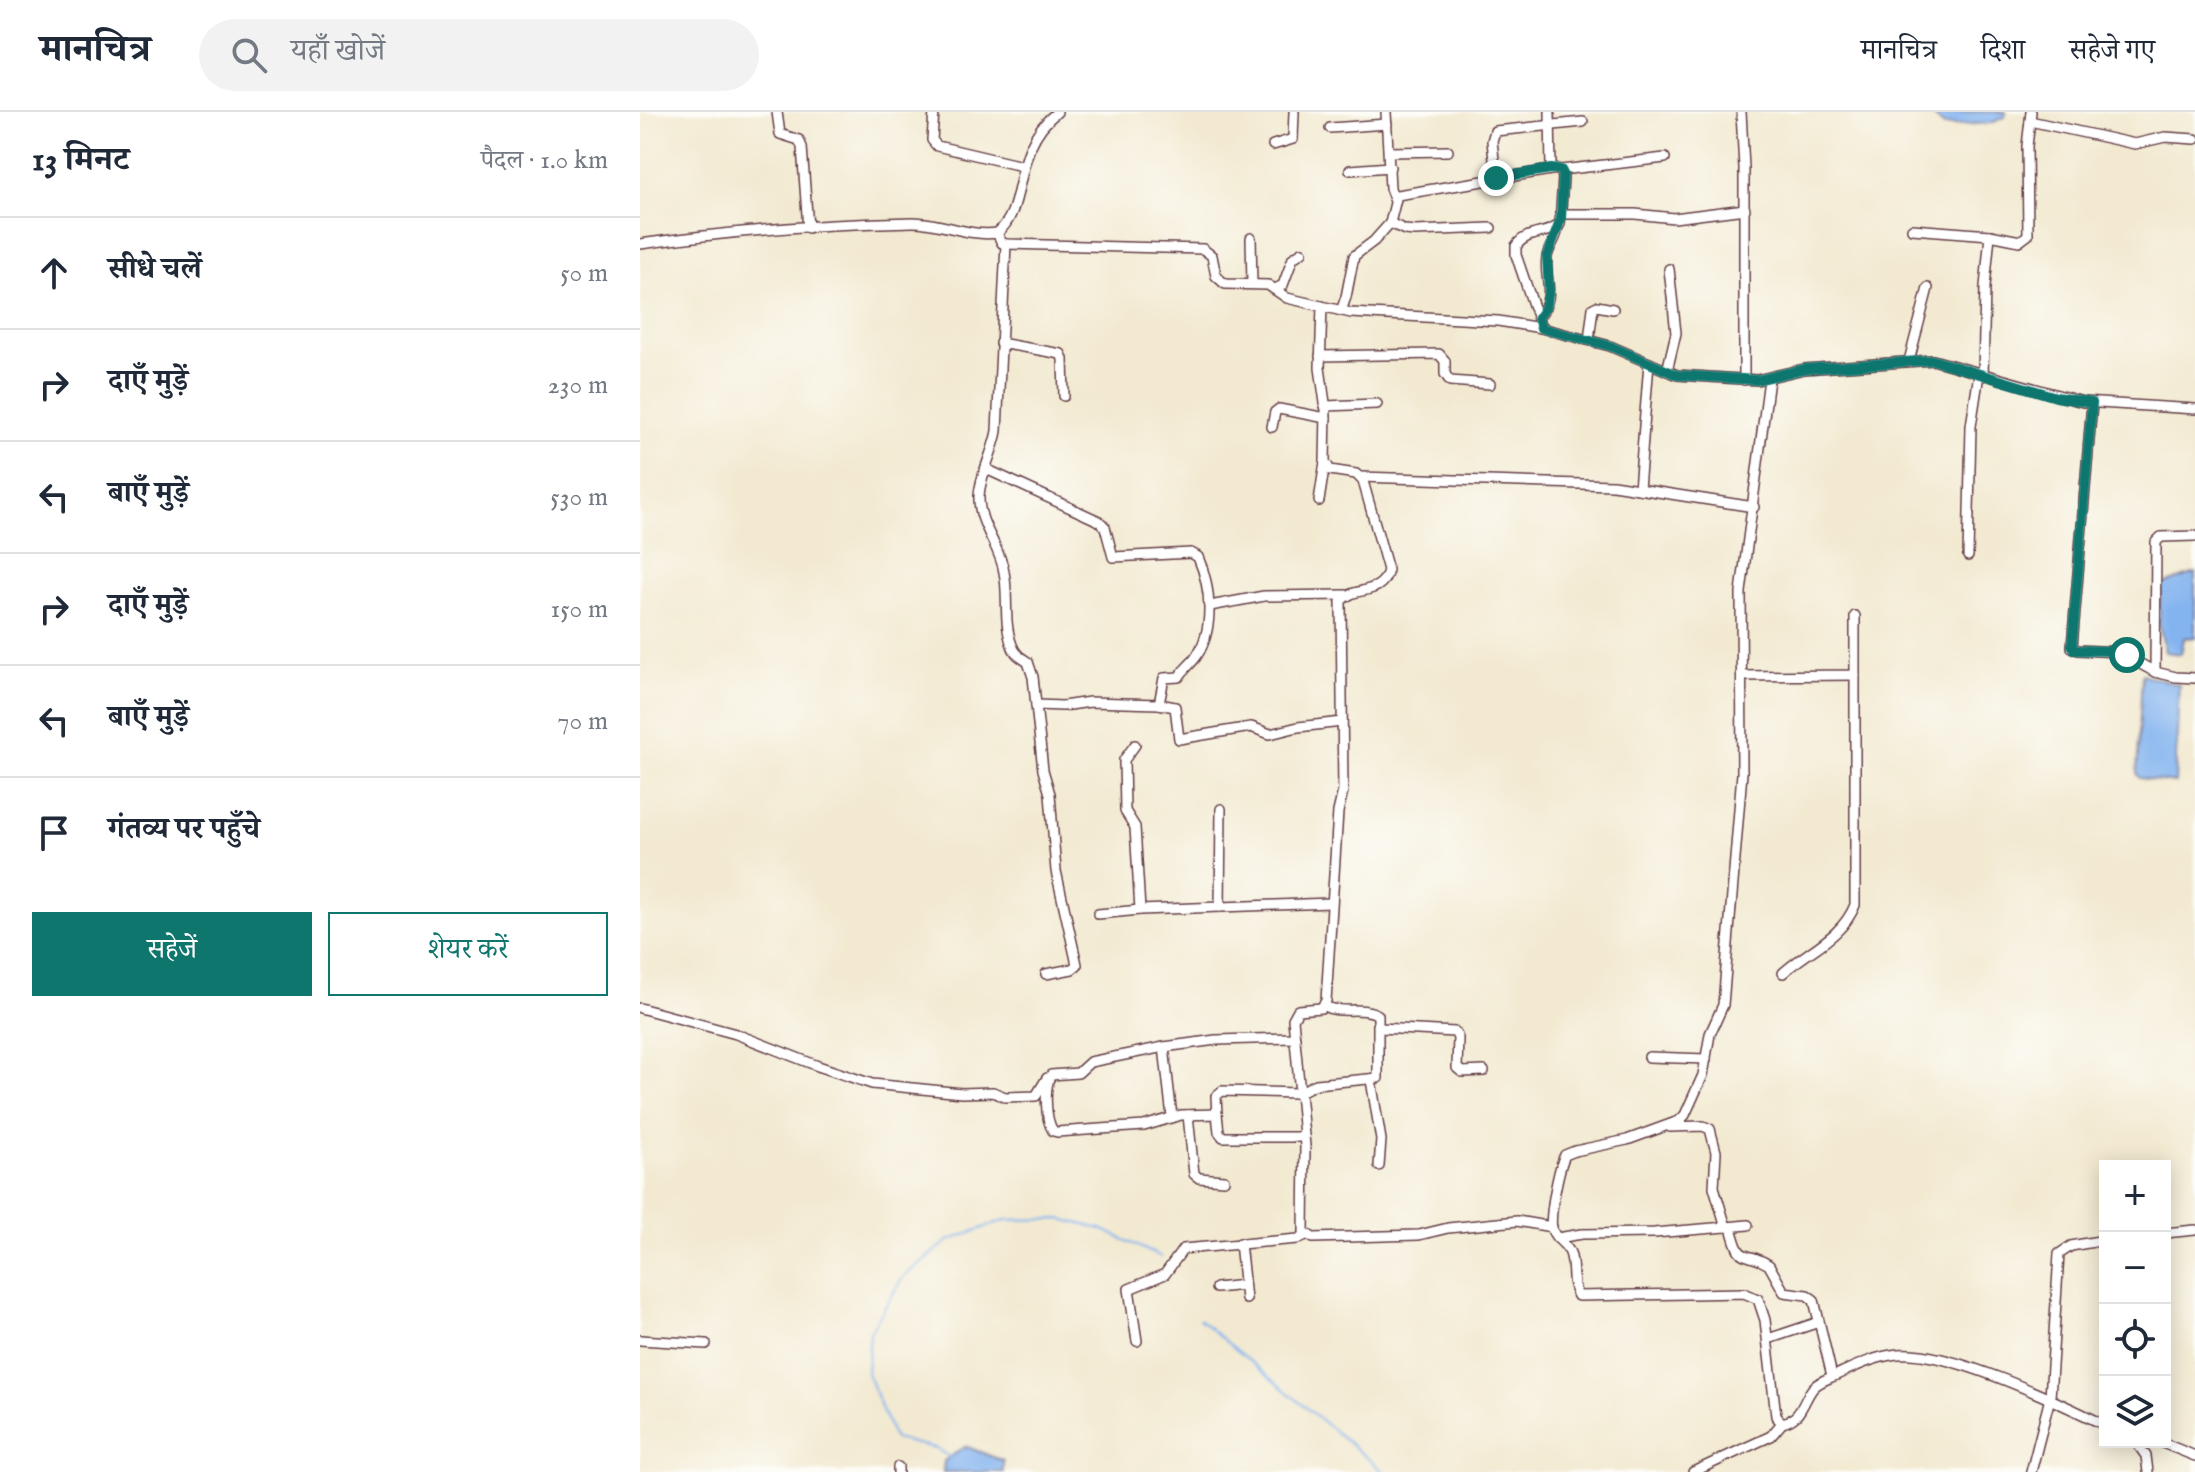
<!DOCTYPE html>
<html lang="hi">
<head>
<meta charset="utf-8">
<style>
  body { margin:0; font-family:"IM FELL English","Noto Serif Devanagari",serif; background:#f2f2f3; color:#1f2937 }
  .controls { position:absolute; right:24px; bottom:24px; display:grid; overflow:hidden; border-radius:0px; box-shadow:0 4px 20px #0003 }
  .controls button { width:72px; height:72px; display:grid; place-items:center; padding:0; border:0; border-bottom:2px solid #e0e1e3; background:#fff; color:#1f2937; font:40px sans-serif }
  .stop { position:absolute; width:24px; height:24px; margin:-18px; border:6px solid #0f766e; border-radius:50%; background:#fff }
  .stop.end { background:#0f766e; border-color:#fff; box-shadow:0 2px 8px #0008 }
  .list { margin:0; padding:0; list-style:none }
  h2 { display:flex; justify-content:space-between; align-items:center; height:104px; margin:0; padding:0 32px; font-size:34px }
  h2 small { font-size:26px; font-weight:400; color:#747a83 }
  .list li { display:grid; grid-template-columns:52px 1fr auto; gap:24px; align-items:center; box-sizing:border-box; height:112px; padding:0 32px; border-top:2px solid #e0e1e3 }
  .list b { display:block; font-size:30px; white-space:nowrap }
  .list em { font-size:26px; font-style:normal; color:#747a83 }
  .actions { display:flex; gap:16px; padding:24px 32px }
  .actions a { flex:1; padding:18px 0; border:2px solid #0f766e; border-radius:0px; text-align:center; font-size:28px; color:#0f766e }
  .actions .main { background:#0f766e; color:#fff }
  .icon { flex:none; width:44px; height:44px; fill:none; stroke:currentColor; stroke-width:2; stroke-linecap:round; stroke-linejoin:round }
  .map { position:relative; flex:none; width:1555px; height:1360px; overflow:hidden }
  header { display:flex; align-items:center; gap:48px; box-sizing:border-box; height:112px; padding:0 40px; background:#fff; border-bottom:2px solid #e0e1e3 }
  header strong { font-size:38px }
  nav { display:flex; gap:44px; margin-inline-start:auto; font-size:28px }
  .search { width:560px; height:72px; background:#f2f2f3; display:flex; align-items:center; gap:20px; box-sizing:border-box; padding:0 28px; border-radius:44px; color:#747a83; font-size:30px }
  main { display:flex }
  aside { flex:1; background:#fff }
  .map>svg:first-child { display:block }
</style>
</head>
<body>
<header>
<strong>मानचित्र</strong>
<div class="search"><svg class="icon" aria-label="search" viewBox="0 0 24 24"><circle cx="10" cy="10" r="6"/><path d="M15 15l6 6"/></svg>यहाँ खोजें</div>
<nav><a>मानचित्र</a><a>दिशा</a><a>सहेजे गए</a></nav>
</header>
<main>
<aside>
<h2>13 मिनट<small>पैदल · 1.0 km</small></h2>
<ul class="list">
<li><svg class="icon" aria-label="ahead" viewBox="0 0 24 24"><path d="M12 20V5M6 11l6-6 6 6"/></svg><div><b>सीधे चलें</b></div><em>50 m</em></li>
<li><svg class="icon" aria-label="right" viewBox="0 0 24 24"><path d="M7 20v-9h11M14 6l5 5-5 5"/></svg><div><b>दाएँ मुड़ें</b></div><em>230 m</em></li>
<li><svg class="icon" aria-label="left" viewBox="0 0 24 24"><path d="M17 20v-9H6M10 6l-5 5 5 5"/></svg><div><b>बाएँ मुड़ें</b></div><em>530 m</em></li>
<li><svg class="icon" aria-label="right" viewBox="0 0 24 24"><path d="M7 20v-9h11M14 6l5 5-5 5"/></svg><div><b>दाएँ मुड़ें</b></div><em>150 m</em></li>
<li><svg class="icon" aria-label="left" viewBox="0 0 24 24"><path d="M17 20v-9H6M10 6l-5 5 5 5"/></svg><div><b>बाएँ मुड़ें</b></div><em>70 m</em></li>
<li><svg class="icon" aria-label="arrive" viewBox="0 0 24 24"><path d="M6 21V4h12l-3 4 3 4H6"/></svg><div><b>गंतव्य पर पहुँचे</b></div></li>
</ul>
<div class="actions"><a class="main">सहेजें</a><a>शेयर करें</a></div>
</aside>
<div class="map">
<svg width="1555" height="1360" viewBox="0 0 1555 1360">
  <rect width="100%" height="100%" fill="#fdfcf7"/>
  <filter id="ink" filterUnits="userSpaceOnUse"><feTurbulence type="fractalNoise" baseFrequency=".0125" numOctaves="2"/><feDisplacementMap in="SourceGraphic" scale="16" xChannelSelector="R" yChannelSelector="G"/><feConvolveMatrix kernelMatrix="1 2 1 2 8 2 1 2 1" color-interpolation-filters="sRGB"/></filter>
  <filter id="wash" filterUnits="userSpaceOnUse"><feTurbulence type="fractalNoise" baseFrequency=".006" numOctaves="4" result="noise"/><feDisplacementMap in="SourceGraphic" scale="32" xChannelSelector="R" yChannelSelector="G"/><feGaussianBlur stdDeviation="1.8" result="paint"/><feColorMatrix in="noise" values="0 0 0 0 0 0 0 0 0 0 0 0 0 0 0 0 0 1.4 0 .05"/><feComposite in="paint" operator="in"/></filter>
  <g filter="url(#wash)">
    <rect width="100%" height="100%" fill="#f2e9d0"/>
    <!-- water -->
    <g fill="#84b4ef" stroke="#676a8d" stroke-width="2">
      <polygon points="1264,0 1366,0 1365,5 1351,11 1304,14 1292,3"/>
      <polygon points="1555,461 1555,525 1544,526 1541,542 1525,540 1519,511 1521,473"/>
      <polygon points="1502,562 1539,573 1535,671 1500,666 1497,662"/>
      <polygon points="325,1334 363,1349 363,1360 303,1360 304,1349"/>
    </g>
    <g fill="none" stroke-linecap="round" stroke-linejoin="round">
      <!-- stream -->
      <g stroke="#84b4ef" stroke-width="2">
        <polyline points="559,1207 744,1360"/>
        <polyline points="311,1346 295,1336 254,1327 227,1261 230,1220 263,1165 308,1129 365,1108 421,1107 461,1117 521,1145"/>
      </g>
    </g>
  </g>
  <g filter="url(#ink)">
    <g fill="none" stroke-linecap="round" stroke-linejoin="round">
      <!-- street casing -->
      <g stroke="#633d44" stroke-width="12">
        <g id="street">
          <polyline points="137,0 140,22 159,28 162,35 168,116"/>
          <polyline points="294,0 292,28 297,34 382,54"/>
          <polyline points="746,0 750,76 754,87"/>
          <polyline points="910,0 911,57"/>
          <polyline points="1101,0 1104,56 1104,268"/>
          <polyline points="1390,9 1495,32 1525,25 1555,27"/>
          <polyline points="690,16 747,12"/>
          <polyline points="633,33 653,27 654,0"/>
          <polyline points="749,40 808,39"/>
          <polyline points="710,58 750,55"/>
          <polyline points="921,58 1025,46"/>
          <polyline points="856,66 852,29 855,19 943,10"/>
          <polyline points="922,102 995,102 1034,106 1105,97"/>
          <polyline points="750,111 765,118 775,119 851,116"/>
          <polyline points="1272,117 1350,123"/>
          <polyline points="357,121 362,131 366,132 563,137 572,144 576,164 585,172 628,173 647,186 711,201 858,209 901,216 970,234 1037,263 1117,268 1164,257 1293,248 1443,290 1555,297"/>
          <polyline points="611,126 612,172"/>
          <path d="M0,132C91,119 181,112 273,110C302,110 328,125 357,121C389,96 370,37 417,0"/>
          <path d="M366,132L357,319C353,342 340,362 339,384C338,413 360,433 364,460C369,484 363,510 372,533C375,542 380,545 388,550L393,565L403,658L410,682L416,759L436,848L437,853L432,857L406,862"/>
          <polyline points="635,177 643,173 653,146 662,140"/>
          <path d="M682,194L680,256L686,298L685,350L690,358L716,362L723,369L748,458C742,485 715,473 701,489L703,679L698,700L686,889L681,896L658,898L653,907L665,1034L664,1120L673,1126L779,1123L808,1116L877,1109L912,1115"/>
          <path d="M701,199L706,185L714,144L734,129L750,111L757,83L917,57L921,58L923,66L920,112C907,124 887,118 876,134V143L901,216"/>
          <path d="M898,206C918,182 903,168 907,145C909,133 918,126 918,114"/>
          <polyline points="949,228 953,196 957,194 973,197"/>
          <polyline points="360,231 421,242 423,247 424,284"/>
          <polyline points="680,244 799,242 805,249 805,262 810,269 850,272"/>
          <polyline points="1269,249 1288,176"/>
          <polyline points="1027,259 1036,221 1029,157"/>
          <polyline points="1343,264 1345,175 1350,123 1380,129 1388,123 1387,34 1391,0"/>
          <path d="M1129,267L1101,480L1102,661L1083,893L1070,922L1063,963L1045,1003L1039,1009L987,1028L935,1039L925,1043C919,1055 909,1103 912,1117C914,1127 926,1131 930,1141C935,1155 930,1171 938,1184L1104,1181L1118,1187L1125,1208L1136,1304L1142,1311C1162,1307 1162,1290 1173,1276C1178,1270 1187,1267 1194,1264C1214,1255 1236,1244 1258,1242C1308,1237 1418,1290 1465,1313"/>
          <polyline points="1452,291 1432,535 1438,538 1479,540 1515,560 1536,565 1555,566"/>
          <polyline points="685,294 737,292"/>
          <polyline points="632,315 635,300 639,297 686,306"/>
          <path d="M346,357L459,409L465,415L473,445L551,441L558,445C571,475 575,517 556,545C551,552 544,557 539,565L524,566L519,592L535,595L539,627L611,615L630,622L658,615L702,610"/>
          <polyline points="720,365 973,373 1114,395"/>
          <polyline points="999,377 1009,251"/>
          <polyline points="679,389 685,350"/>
          <polyline points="1328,444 1331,314 1339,262"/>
          <polyline points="570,494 624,484 707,483"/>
          <polyline points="1515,560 1516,430 1521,425 1555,424"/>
          <polyline points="1102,564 1215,563 1215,504"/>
          <polyline points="396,593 423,594 450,590 519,592"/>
          <polyline points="495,633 484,648 485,699 495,715 500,798 691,791"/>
          <polyline points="580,795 581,697"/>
          <polyline points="458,802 500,798"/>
          <path d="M1143,861C1168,838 1202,826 1215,793V563"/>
          <polyline points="0,896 96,922 178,954 232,972 322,981 353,980 365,985 396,984 407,966"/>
          <polyline points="740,916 815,920 818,926 817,956 822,960 844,959"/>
          <path d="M655,926L576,928L524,935L450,950L438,961L411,963C404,974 405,1007 413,1019L417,1020L504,1014L541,1003L577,1002L579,1020L583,1025H664"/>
          <polyline points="524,935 532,1005"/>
          <polyline points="1009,945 1066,947"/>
          <polyline points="731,968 741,1028 739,1054"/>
          <path d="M577,1002L576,984L582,979L658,981L676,972L738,966V903C723,893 700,903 684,894"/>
          <polyline points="548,1003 554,1062 559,1066 584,1068"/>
          <polyline points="1030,1015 1063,1014 1070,1017 1076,1040 1074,1075 1086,1115 1108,1113"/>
          <path d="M1091,1115C1101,1155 1102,1136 1129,1153L1144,1180L1167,1183L1174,1188L1192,1264"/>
          <polyline points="1525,1121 1555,1118"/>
          <polyline points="917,1126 942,1122 1014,1121 1086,1115"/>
          <polyline points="600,1131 606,1187"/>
          <polyline points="576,1176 604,1173"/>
          <polyline points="1128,1227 1179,1210"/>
          <polyline points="0,1228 66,1232"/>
          <polyline points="497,1229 489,1177 525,1162 543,1137 658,1127 666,1123"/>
          <polyline points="1496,1330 1506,1344 1508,1360"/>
          <polyline points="1520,1330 1555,1344"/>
          <polyline points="258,1360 258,1355"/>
          <polyline points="1053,1360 1131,1324 1142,1311"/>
          <polyline points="1391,1360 1410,1286 1419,1142 1431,1134 1465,1128"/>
        </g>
      </g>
      <!-- street -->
      <use href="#street" stroke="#fff" stroke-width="9"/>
    </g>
  </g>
  <g fill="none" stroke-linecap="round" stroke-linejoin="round" filter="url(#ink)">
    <!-- route -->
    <polyline stroke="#0f766e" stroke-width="10" points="856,66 911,57 921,58 923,62 921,107 907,144 909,179 905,196 898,206 901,216 970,234 1037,263 1117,268 1164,257 1293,248 1416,285 1452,291 1432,533 1435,538 1472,539 1487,543"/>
  </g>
</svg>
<div class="controls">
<button>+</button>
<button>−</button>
<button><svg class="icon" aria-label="locate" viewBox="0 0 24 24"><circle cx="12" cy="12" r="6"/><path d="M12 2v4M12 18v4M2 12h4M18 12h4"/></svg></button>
<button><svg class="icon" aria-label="layers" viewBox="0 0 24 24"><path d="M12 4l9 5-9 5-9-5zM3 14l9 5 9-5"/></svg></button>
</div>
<div class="stop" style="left:1487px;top:543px"></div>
<div class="stop end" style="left:856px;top:66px"></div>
</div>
</main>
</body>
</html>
